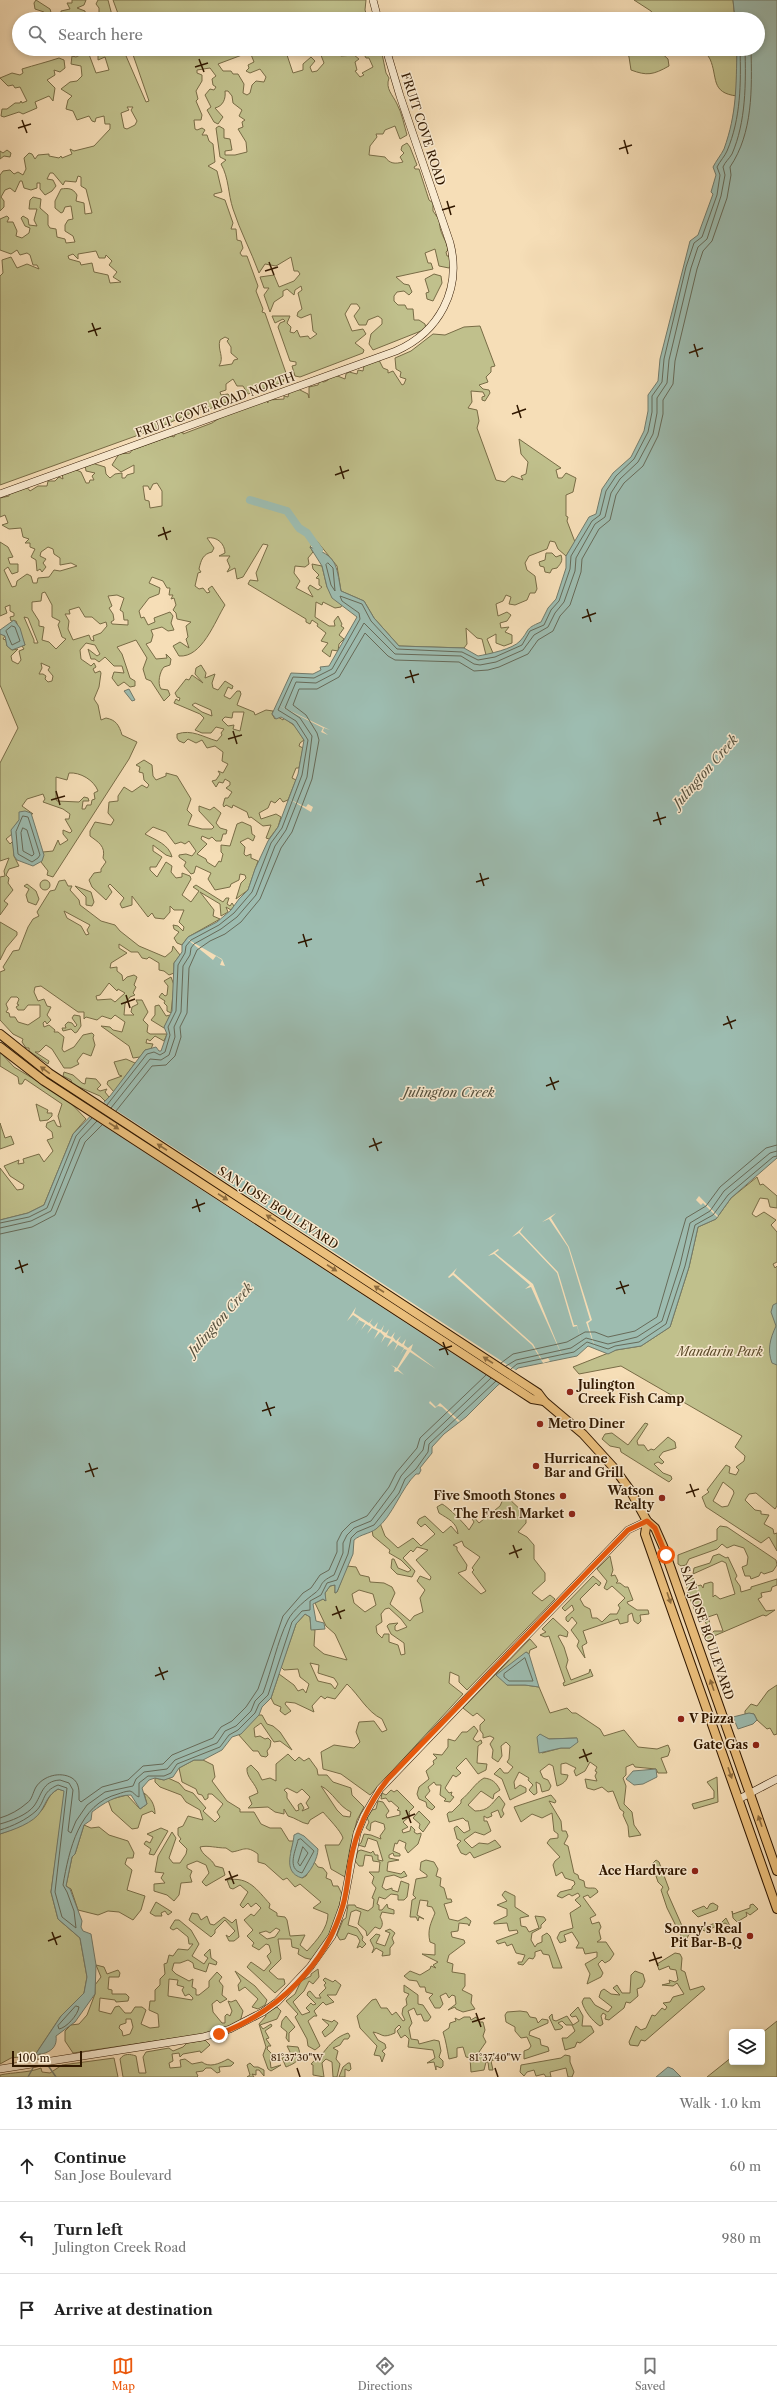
<!DOCTYPE html>
<html lang="en">
<head>
<meta charset="utf-8">
<style>
  body { margin:0; font-family:"Libre Caslon Text",serif; background:#f2f2f2; color:#222 }
  .controls { position:absolute; right:12px; bottom:12px; display:grid; overflow:hidden; border-radius:4px; box-shadow:0 2px 6px #0003 }
  .controls button { width:36px; height:36px; display:grid; place-items:center; padding:0; border:0; border-bottom:1px solid #e0e0e0; background:#fff; color:#222; font:20px sans-serif }
  .scale { position:absolute; left:12px; bottom:10px; width:70px; box-sizing:border-box; padding-left:4px; border:2px solid #311800; border-top:0; font-size:11px; line-height:14px; white-space:nowrap; color:#311800; -webkit-text-stroke:3px #f9ead0; paint-order:stroke }
  .stop { position:absolute; width:12px; height:12px; margin:-9px; border:3px solid #ea580c; border-radius:50%; background:#fff }
  .stop.end { background:#ea580c; border-color:#fff; box-shadow:0 1px 4px #0008 }
  .list { margin:0; padding:0; list-style:none }
  h2 { display:flex; justify-content:space-between; align-items:center; height:52px; margin:0; padding:0 16px; font-size:17px }
  h2 small { font-size:13px; font-weight:400; color:#767676 }
  .list li { display:grid; grid-template-columns:26px 1fr auto; gap:12px; align-items:center; box-sizing:border-box; height:72px; padding:0 16px; border-top:1px solid #e0e0e0 }
  .list b { display:block; font-size:15px; white-space:nowrap }
  .list p { margin:0; font-size:13px; white-space:nowrap; color:#767676 }
  .list em { font-size:13px; font-style:normal; color:#767676 }
  .icon { flex:none; width:22px; height:22px; fill:none; stroke:currentColor; stroke-width:2; stroke-linecap:round; stroke-linejoin:round }
  .map { position:relative; flex:none; width:777px; height:2077px; overflow:hidden }
  .search { position:absolute; background:#fff; box-shadow:0 2px 6px #0003; left:12px; right:12px; top:12px; height:44px; display:flex; align-items:center; gap:10px; box-sizing:border-box; padding:0 14px; border-radius:22px; color:#767676; font-size:15px }
  .sheet { height:268px; background:#fff }
  nav { display:flex; justify-content:space-around; align-items:center; box-sizing:border-box; height:56px; border-top:1px solid #e0e0e0; background:#fff; font-size:11px; color:#767676 }
  nav a { display:grid; justify-items:center; gap:2px }
  nav .on { color:#ea580c }
  .map>svg:first-child { display:block }
</style>
</head>
<body>
<div class="map">
<svg width="777" height="2077" viewBox="0 0 777 2077">
  <rect width="100%" height="100%" fill="#f6deb7"/>
  <filter id="stains"><feTurbulence type="fractalNoise" baseFrequency=".005" numOctaves="4"/><feColorMatrix values="0 0 0 0 .2 0 0 0 0 .09 0 0 0 0 .02 0 0 0 .5 -.17"/></filter>
  <radialGradient id="worn" r=".72"><stop offset=".6" stop-color="#630" stop-opacity="0"/><stop offset="1" stop-color="#630" stop-opacity=".3"/></radialGradient>
  <!-- green -->
  <g fill="#c0c08c" stroke="#786c46" fill-rule="evenodd">
    <polygon points="36,0 50,9 53,19 61,16 61,11 70,9 67,3 72,3 72,0 86,0 84,5 77,8 85,11 86,18 69,19 67,16 62,19 45,19 44,12 35,9 34,3"/>
    <polygon points="98,0 108,0 113,19 105,19 107,17 103,17 103,13 99,13 99,8 96,4"/>
    <polygon points="113,0 366,0 365,10 368,19 351,19 350,14 346,13 331,19 120,19"/>
    <polygon points="634,0 733,0 735,19 656,19 651,11"/>
    <path d="M77,49H87L96,73L109,70L105,57L98,60V54L112,49H123L146,102L149,101L131,49H285L293,73L303,70V64L311,57L315,61L310,67L312,72L317,71L324,63L319,50L314,49H333L341,56L354,55L359,59L355,62L357,70L355,71L360,77L364,75L362,73L373,67L369,58H366L361,49H381L386,73L389,78C385,89 393,95 397,104C402,113 404,125 407,135L400,139L395,126L385,130L383,134H376L377,137L370,146L369,155L385,157C390,164 395,164 403,162L400,157L404,153L401,150L402,146L407,143L410,147L417,165L414,167L415,169H419L429,200L433,203V211L440,221C438,232 447,240 448,250L446,252L447,256H450L451,265L449,268L439,266L435,249L425,253L428,263H431L433,269L396,277L404,284L409,285L412,292L409,295L404,291L397,292L394,296V301L398,305H405L407,309H413L414,320H419L425,324L426,329L373,350L369,344L371,334L382,324V319L378,316L368,320L366,325H359L354,316L360,308L357,304H351L345,314L352,331L363,329L366,334L355,343L364,350L363,353L300,377L295,376L292,366L296,365V362L290,361L278,327L280,323L285,321L283,319L275,323L272,316H290L287,323L291,327L290,332L294,333L297,330L300,337L308,336L310,339L317,334L313,331L311,314L301,318L297,316L298,312L302,309L298,293L302,290L301,286L295,290L294,295L287,289L283,291V296L274,302L270,312L264,295L269,288H264L260,277L274,275L279,287L294,281L300,274L298,271H294L291,257L276,266L265,264L259,273C251,251 240,231 233,209C228,194 229,178 221,164L226,160L220,157L216,128L219,126L224,129V138L230,139L232,150L225,151V155H235L247,152L246,142L238,129L243,127L242,122L245,120L239,116L242,110L233,103L232,96L228,91H225C226,99 223,106 215,108L223,117L218,124L214,122L207,110L211,107L205,95L210,89L214,90L216,87L213,85L212,79L216,76L210,68L197,70V73L202,75V81L196,91L198,99L196,101L202,115L201,120H194L195,129L197,130L202,128L205,130L202,135H207L209,141L213,144L215,162L208,166L217,171L222,192L214,194V196L225,200L233,223L231,229H236L237,240L241,241L243,248L240,253L242,256H247L258,286L256,291L263,309L262,312L265,313L286,373L283,382L248,394L243,386H237L233,379L226,384V390L220,392L221,395L228,394L232,399C224,404 215,406 207,410L200,409L158,428L0,485V276L3,273L2,260L11,257L17,268L27,264L39,269L37,265H33L30,255L27,253L20,255L17,250L11,254L0,250V219L7,216L9,218L7,222H13L17,231L16,236L22,238L29,233L30,228L25,226L21,218L23,216L28,219L29,225L37,226L34,220L37,209H29L30,200L33,197L41,199L40,208L48,215V225L50,228L56,229L57,237L65,239L66,243L75,242L73,236L65,231V225L68,220L73,219L71,206L65,207L63,212L61,213L55,208V201L61,189C68,188 73,188 77,195L76,201L84,203L85,214L92,213L86,189L81,186V177L78,176L76,182L65,181L63,185L53,173H50L47,179L53,180L56,186L52,191L45,195L40,189V183H37V188L31,190L24,188L22,181H20L15,192L10,188L5,190L1,197L4,201V207L0,211V175L3,171L10,170L14,174L18,172L23,175L26,169L24,158L29,153L32,154L35,159L38,155L49,154V156L59,158L61,156L62,158L72,154L70,149L74,151L94,146L110,129V124H105L104,116L96,118L95,122L92,121L89,116L77,120L73,111L66,109L68,100L72,96L61,89L70,82L77,81L82,76L81,66L71,64L72,56L76,57L80,55L78,52H74ZM250,52L254,62L248,65L249,68L246,71L250,73L260,69L266,77L264,82L256,81L252,85L250,93L247,95L243,93L244,84L238,74H233L231,71H223L218,64ZM127,107H133L131,110L137,121L135,125L127,129L124,128L121,113L129,110ZM96,251L99,258H105L106,255L112,261L109,265L117,272L113,277L121,282L110,283L108,275L94,272L92,263L81,265L80,262L69,259L68,256L73,254L78,259V254ZM225,337L229,339L227,341L231,347V353L238,359L234,360L232,364L219,366C225,357 217,350 220,340Z"/>
    <path d="M626,49H657L668,59L669,66C653,75 647,76 631,70L629,57Z"/>
    <path d="M701,49H737V96C710,93 718,77 710,59C708,55 704,52 701,49Z"/>
    <path d="M59,58L64,60L65,68L60,72L54,70L55,75L47,80L55,88L53,101L49,96L35,102L37,108L23,114L19,112L4,117L1,116L2,109H7L15,103H20L21,101L22,103L27,101L20,87L15,88L13,85L8,86L0,78L12,73L20,75L23,73L22,69C35,65 47,62 59,58Z"/>
    <polygon points="7,150 11,153 10,157 4,156 0,159 0,151 3,153"/>
    <polygon points="434,274 441,276 442,283 433,301 427,299 426,293 429,292 425,279"/>
    <path d="M480,326L495,366L491,367V372L486,377L488,382L479,385L483,389L489,390L490,393L485,401L482,400V397L485,396L483,392L471,391L472,402L468,408L477,410L479,421L477,428L496,480L505,482L512,476L523,480L521,476L526,474L528,462L521,454L519,439L561,468L556,470L558,478H562L566,473L576,478L573,492L566,495V516L568,517L567,521L575,542L566,556L558,549L555,542L550,541L547,549L529,556L525,563L527,570L535,576L537,589L535,593H530L527,600L515,605L509,604L511,597L506,595L503,601L496,604L498,616L507,612L511,615L507,621L500,623L501,628L509,627L505,632L512,635V643L504,646L496,643V634L487,639L493,653L486,655L482,639L477,638L466,628L467,644L464,648L399,646L374,618L364,601L341,591L337,566L316,540L310,547L313,552L308,558L309,564L305,567L295,566L294,573L300,581L296,588L313,597L308,588L310,585L318,590L322,587L319,585V579L316,578L319,575L313,569L312,564L322,566L327,587L342,605L341,607L335,608L323,602L322,605L316,602L315,617L329,626H335L334,621L338,616L342,624L341,626L344,628L339,635L344,639L339,644L338,651L332,650L330,657L322,651L328,643L321,641L326,633L317,626L318,624L312,620L310,624L306,622V619L248,584L250,580L258,581L256,573L268,545L263,544L243,577L237,579L235,568L227,572L230,567L227,560L230,556H219L225,553C225,544 217,536 207,538L214,548L212,552C203,554 201,560 199,569L201,572L198,573L195,586L199,589L203,588L207,593L210,592L208,589L212,586L225,605C215,621 202,658 179,656L173,646L180,642L189,648L186,639L188,637L186,626L191,622L177,619L176,613L173,610L176,605L174,598L171,599L173,595H169L170,588H167L163,581L152,577L149,583L160,588L159,594L149,598L139,611L141,618L144,617L148,625L155,622L154,618L170,612L173,616L171,623L174,630L168,631L162,627L151,630L153,635L151,642L146,644L156,659L167,658L166,654L171,659L170,665C168,666 166,666 164,667C160,671 157,683 161,689L168,690L170,695L164,701L151,681L146,679L143,669L147,658L136,640L117,647L122,654L130,678L135,681V686L130,687L124,682L118,686L112,678L114,672L124,673L122,666H114L105,657L99,662L95,659H91L88,649L97,656L100,654L95,645L86,643L80,650L81,659L91,666L94,663L96,667L93,669L95,673L100,671L101,673L99,687L94,699L98,705L101,720L106,718C116,720 119,725 122,735L137,742L129,759L53,877L47,875L48,871L41,862L43,852L53,851L58,840L60,845L68,840L63,834V830L70,833L72,831L65,819H69L70,814L63,809L43,802L45,799L43,794L27,799L22,806L33,814L31,813L19,820L12,830V834L6,839L10,844L13,841L14,856L19,866L9,869L6,875L9,878L8,883L13,890L4,901L8,904L0,915V877L5,876L4,871L9,858L0,861V763L18,728L0,685V633L5,636L3,639L6,640L7,646L12,650L18,649L11,656L12,661L18,664L21,660L19,651L24,649L22,646L25,645L16,621H11L10,617L14,616V613L10,611V605L5,607L7,613L0,616V542L8,547L13,557L8,558L10,564H18V572L12,574L8,567L4,570L12,587L16,586L17,581L27,574L31,576L33,583H37L38,578L49,577L54,570L60,571L77,566L71,563L60,565V558L54,554L53,549L48,547L41,552L40,556L46,559L43,563L46,567L42,572L40,569L37,571L36,560L31,557L35,549L30,547V543H25L29,539L23,537L21,528L9,529L2,525L8,523L5,515L0,517V498L9,496V493L26,486L30,491L38,486H47L48,481H55L59,477L63,479L62,474L74,469L81,472L86,483H89L90,480H94L92,476L95,473L86,471L85,465L92,463L105,467L106,474L110,478L115,474L122,473V478H125L127,475L134,473V465L121,472L112,465L119,454L130,453L132,450L171,436L174,437L176,433L183,432V434L212,423L224,415L266,401L268,403V400L284,399V396L288,397L289,392L298,389L308,394L309,398V387L318,385L320,381L324,382L328,380L327,378L335,375L345,379L346,374L349,372L357,374L358,370L363,371L364,365L379,360L383,368L388,370V373L393,371L402,385L404,384L406,379L400,377L401,372L396,369L395,358L411,351L433,334L445,335L464,327ZM157,483L162,491V506L150,508L149,501L145,500L143,486H148L150,490L153,484ZM45,592L52,605V617L60,621L58,625L62,637L66,639L56,649L49,642L42,640L44,627L39,626V621L32,610V602L41,601L42,593ZM117,595L124,598L120,610L123,612L124,620H128V625L112,624L111,622L114,620L113,614L109,608L112,606L108,596ZM79,607L85,617H92L100,624L106,622L107,626L101,633L93,636L94,641L91,640L89,635L73,640L68,629L69,621L65,614H70L69,610ZM24,617L28,618L38,643H34V640ZM41,663L50,667L48,670L53,676L52,681L48,682L45,679L46,676L43,674H39L42,668ZM69,773C80,772 94,780 98,791L94,793L95,799L92,800L91,805H87L85,809H82L83,801H89L88,798L84,797L79,802L57,801L56,799V777L67,780Z"/>
    <path d="M546,553H552L556,557L561,555C563,561 561,563 557,568L552,569L550,573L545,572L544,567L540,566L539,562L545,560Z"/>
    <path d="M201,665L206,673L205,678L215,674L212,683L213,688L218,690L225,681L233,686L232,689L228,687L224,696L230,699L237,691H240L241,694L237,705L254,712L255,715L266,710L273,711L272,714L275,719L278,717L283,720L284,718L295,726L304,740L300,743L299,746L303,748L299,768H296L292,778L296,780L288,800L283,802L280,798L275,803L271,801L268,808L259,813L261,819L276,814L281,817L278,827L269,839L266,838L271,825L263,826L251,817L249,818L247,812L233,805L232,808L226,805L224,807L223,805L225,798H228L232,792L226,788L230,785V782L225,779L223,783L219,782L216,787L212,781L216,780L220,774L218,771L223,773L228,764L222,761L223,752L215,746L207,748L202,740L196,743L188,739L184,743L179,741L177,738V734C192,729 203,737 217,741L222,735L221,733L224,729L216,727L211,733H202L195,730L204,718L200,714L174,703L176,699L179,701L180,698L177,697L175,693L186,679L189,680L192,675L203,683L195,674L196,668ZM195,703L211,710L212,716L202,712L192,705ZM233,712H244L240,731L233,729L234,725L228,726L222,720L225,717L232,718Z"/>
    <path d="M144,760L152,765L153,776L156,780L166,776V773L177,776L191,799L187,810L192,815L188,825L202,829H212L214,827L199,811V806L210,810L214,807L221,813L216,823L220,828L227,830L226,834H223L221,841H216L212,837L209,839L202,836L201,839L207,844L197,854L206,859L207,862L215,867L219,861L221,862L223,854L221,852V845L230,846L237,824L242,822L251,826L252,834L255,836L253,841L248,838L240,842L245,847L244,854L246,856L251,854V858L258,861L248,890L236,899L241,883L246,878L245,875L240,874L239,880L231,884L230,887L215,890L208,879L211,873L196,866L194,873L191,874L184,866L186,862L179,857V855L186,854L192,856L196,851L189,841L185,844L181,842L175,844L166,832L153,827L145,834C155,840 169,844 172,857L166,855L153,845V851L162,857L156,867H150V870L157,877L166,862L172,866L171,872L176,878L182,877V873L190,876L191,879L182,895L191,902L199,891L193,887L196,885L223,902L226,898H229L227,904L230,906L232,903L234,906L231,910L226,907L228,912L221,916L220,904L200,892L214,910L213,916L220,919L188,937L182,945L177,943L174,938L179,932L174,929L173,925L178,926L183,931L184,927L179,922L184,910H174L170,906V912L164,919L155,918L152,913L148,917L132,896V905L122,908L120,904L124,898L110,884L108,886L112,892L106,900L92,887L89,880L94,873L101,872V869L106,862L103,858C106,846 98,842 90,836V831L95,822L111,825L114,820L108,813L109,802L118,801V796L124,787L132,792L142,785L147,788L149,785L144,780L143,773L139,772L140,767L136,765Z"/>
    <path d="M65,880L68,886H72L70,890L79,900L80,905L101,921L115,925L120,931L139,946L165,957L172,951L173,946L180,955L174,963V973L169,975L164,971L159,970V963L149,957L147,959L142,958L138,952H131L119,944V948L127,953L111,963L110,968L117,967V971L122,975L123,981L127,977L134,975L137,977L134,985L136,987L133,993L135,995L130,997L125,1004L124,1015H134L131,1012L132,1007L138,1004L136,1000H142L148,1012L143,1020L148,1025L147,1032L150,1034H167L164,1041L155,1036L150,1041L147,1039L146,1043L153,1044L151,1049L145,1050L140,1057L133,1058L129,1046L101,1026L110,1027L113,1030L122,1032L125,1022L115,1015L111,1019L102,1016L97,1020L86,1017L84,1019V1012H78L41,986L35,987L34,992L38,1001L44,999L47,1006L51,1007L47,1015L51,1020L47,1024L45,1021L43,1023L44,1027L49,1025L55,1030L54,1032H58L64,1037L62,1049L64,1052L74,1047L83,1035L92,1033L94,1035L93,1038L95,1045L91,1056L83,1053L77,1061L79,1064L71,1068H64L52,1049L46,1045L39,1052H35L49,1061L48,1064L29,1051V1048H26L22,1042L23,1039L13,1034L0,1020V972L5,970L3,967L13,951L19,950L28,927L33,919L39,916L37,912L50,891L55,890L59,881ZM64,911L90,925L87,930L89,934L86,935L81,926L67,918ZM109,983L117,991L118,989L125,993L115,1002L111,999L97,1000L96,996L100,995ZM11,997H17L19,999L17,1004L19,1005L16,1007L18,1010H24L28,1005H40V1017L28,1025L18,1022L15,1017H10L9,1013L6,1012L8,1009L6,1004Z"/>
    <circle cx="45" cy="885" r="5"/>
    <polygon points="27,884 36,891 39,899 36,905 28,902 26,895 29,889 24,886"/>
    <polygon points="75,886 91,892 94,902 92,906 86,905 86,897"/>
    <polygon points="0,922 17,932 17,935 6,948 0,960"/>
    <polygon points="171,977 174,985 171,1013 167,1011 167,1006 164,1003 165,1001 159,997 162,993 165,996 167,995 168,986 164,981"/>
    <polygon points="159,1005 166,1016 170,1015 164,1028 151,1020 155,1015 155,1006"/>
    <polygon points="74,1015 80,1016 81,1026 77,1032 75,1033 71,1029 63,1031 62,1028 66,1028 65,1025 68,1022 72,1023 75,1027 77,1025 72,1018"/>
    <polygon points="0,1052 14,1067 67,1099 86,1119 73,1134 44,1205 28,1213 0,1220 0,1168 17,1190 23,1189 24,1185 10,1176 4,1166 19,1160 18,1164 24,1163 23,1159 39,1154 44,1162 53,1151 47,1140 53,1138 52,1132 46,1127 47,1123 54,1120 57,1126 61,1127 58,1116 62,1104 25,1079 22,1084 19,1084 18,1077 0,1066"/>
    <polygon points="126,1059 135,1063 114,1092 107,1084 108,1081 122,1076 119,1075 114,1062"/>
    <polygon points="64,1072 73,1075 82,1083 85,1084 86,1078 96,1079 101,1085 97,1089 100,1091 107,1089 105,1092 109,1097 105,1101 100,1096 72,1084 71,1080 63,1076"/>
    <polygon points="36,1104 48,1110 47,1113 52,1113 52,1116 48,1120 40,1121"/>
    <polygon points="0,1123 5,1138 11,1136 14,1144 0,1149"/>
    <path d="M757,1177L760,1185L763,1184L777,1196V1208L770,1207L768,1199L760,1198L752,1214L756,1217L764,1212L776,1220L771,1225L777,1232V1262L773,1264L775,1268L777,1266V1506L775,1509L756,1493L749,1494L745,1500L755,1510L761,1511V1514L769,1515L764,1524L773,1529L774,1534L777,1533V1551L769,1537L761,1543L706,1507L702,1497L709,1492L707,1490L726,1465L730,1467L729,1473L736,1475L739,1470L736,1467L744,1461L745,1456L735,1447L742,1436L621,1366L579,1374L573,1367L616,1350L641,1346L670,1327L689,1267L698,1227L716,1219L731,1198ZM723,1482L733,1490L734,1493L728,1506L722,1507L713,1501Z"/>
    <polygon points="645,1423 648,1424 637,1441 638,1445 644,1445 648,1451 651,1449 654,1450 668,1437 675,1442 676,1448 663,1452 659,1457 664,1462 662,1464 658,1462 654,1464 663,1473 671,1476 672,1479 669,1482 621,1452 620,1448 610,1446 602,1439 605,1434 612,1433 628,1445"/>
    <path d="M505,1495L526,1515V1523L518,1532L527,1537L534,1545V1559L545,1573V1581L532,1593L542,1601L550,1595L555,1599L467,1690L459,1682V1676L450,1672L449,1683L463,1694L370,1795L341,1774L323,1769L321,1752L334,1745L354,1748L360,1742L356,1732L359,1722L374,1721L382,1732L387,1730L382,1719C367,1712 359,1695 347,1684L335,1699L327,1697L325,1699L321,1696L312,1706L314,1712L295,1703L286,1702L285,1704L291,1711L285,1715L280,1711L281,1707L274,1704L271,1698L279,1674L294,1685L298,1691L303,1689L306,1693L309,1684L300,1677L298,1669L284,1670L281,1667L296,1624L305,1614L310,1617L311,1629L315,1630L314,1646L324,1654L347,1660L335,1634L326,1626L315,1603L323,1599L325,1601V1593L330,1586L335,1585V1593L337,1592L347,1566L356,1567L360,1575L369,1577L370,1582L384,1583L392,1587L395,1593L390,1604L410,1621L414,1616L423,1612L420,1598L425,1590L417,1581L420,1576L430,1580L431,1577L416,1560L428,1550L417,1547L413,1552L411,1550L403,1558L415,1571L412,1577L397,1574L391,1568L392,1559H394L398,1568L408,1572L411,1570L401,1560L389,1553L390,1550L373,1536L372,1530L380,1523L385,1536L398,1548L413,1538L421,1546L435,1534L425,1524L421,1527L417,1523L419,1519L425,1516L443,1533L451,1526L458,1534C457,1522 448,1519 439,1513L437,1507L442,1504C447,1506 466,1525 469,1530L474,1522L471,1517L472,1515L479,1523L500,1506ZM462,1541L464,1546L480,1557L472,1568L474,1570L472,1572L486,1591L481,1594L458,1573L466,1570L467,1565L457,1550V1547L453,1545ZM359,1590L373,1594L376,1605L365,1612L354,1603L352,1594ZM389,1608L401,1619L407,1627L397,1631L395,1630V1626L398,1623L389,1624L387,1626L391,1634L404,1643L405,1654L401,1655L398,1645L389,1642V1634H384L382,1638L377,1633L376,1626L382,1622L381,1614L385,1609ZM310,1663L319,1665L318,1673L334,1678L338,1684L335,1689L331,1684L318,1681Z"/>
    <polygon points="720,1526 727,1527 776,1560 777,1565 773,1571 764,1574 761,1572 759,1576 751,1579 750,1576 745,1576 742,1567 747,1565 748,1557 744,1548 734,1545 727,1548 722,1544 717,1549 689,1559 686,1565 681,1566 678,1564 678,1555 717,1540 717,1529"/>
    <polygon points="719,1554 726,1558 728,1557 737,1576 735,1579 740,1586 741,1592 751,1589 751,1587 777,1579 777,1585 772,1587 771,1591 761,1593 762,1597 758,1599 766,1611 775,1610 766,1616 763,1615 714,1636 713,1639 706,1642 702,1632 704,1629 710,1635 714,1631 723,1631 717,1614 708,1617 710,1624 707,1626 705,1621 698,1619 688,1593 686,1582 693,1578 697,1586 701,1585 703,1588 704,1584 711,1582 713,1583 713,1597 715,1595 720,1599 735,1594 726,1563 722,1561 693,1574 694,1568 710,1563 713,1556"/>
    <polygon points="610,1556 613,1570 611,1576 615,1575 618,1581 616,1583 620,1583 625,1587 628,1587 633,1600 627,1602 628,1604 637,1610 648,1610 649,1614 640,1615 641,1621 638,1624 634,1621 632,1613 628,1615 628,1622 620,1624 618,1619 583,1631 587,1643 582,1646 585,1658 577,1646 579,1641 571,1630 577,1623 572,1617 568,1622 566,1620 566,1617 574,1610 572,1605 565,1611 562,1608 593,1576 601,1583 599,1586 596,1583 580,1599 584,1606 590,1609 592,1618 597,1618 602,1622 610,1614 617,1614 620,1608 618,1605 625,1598 612,1586 607,1590 604,1588 607,1581 597,1569"/>
    <polygon points="553,1618 568,1632 567,1637 560,1635 558,1636 564,1647 568,1660 566,1667 571,1680 589,1673 590,1669 593,1676 564,1686 563,1683 565,1682 549,1636 545,1637 540,1635 546,1632 542,1629"/>
    <path d="M530,1639L537,1647L530,1650L529,1654L526,1652L507,1685H525L539,1687L550,1713L567,1708L572,1713H576L600,1729L604,1736L624,1730L638,1747L657,1749L668,1745L670,1750L668,1756L661,1758L667,1773H658L656,1769L635,1767L633,1764L626,1767V1775L623,1778L626,1786L624,1804L632,1812L634,1825L641,1835L629,1837L628,1826L623,1815L624,1812L620,1809L613,1791L608,1792L602,1787L594,1790L587,1788L585,1779L597,1781L595,1776L597,1772L595,1771L597,1767L590,1762L585,1771L576,1776L574,1771L576,1768L566,1763L561,1764V1774L568,1775C567,1781 563,1784 557,1786L553,1766L549,1764L540,1771L543,1778L548,1780L551,1786L549,1790L542,1792L540,1784L536,1782L537,1793L534,1795L529,1790L533,1785L528,1780L529,1778L519,1772L514,1782L515,1789L520,1785L526,1788V1792L510,1800L502,1779L494,1774L500,1768L504,1773H508L513,1767L507,1762L509,1759L510,1746L506,1742L501,1746L502,1756L498,1762L492,1758L493,1750L490,1744L494,1738L490,1736L483,1738V1734L480,1730V1725L485,1720L477,1713L473,1716L463,1708ZM540,1735L549,1739L577,1738L570,1748H561L542,1753Z"/>
    <polygon points="777,1685 777,1734 774,1735 770,1728 767,1729 757,1720 754,1714 745,1714 745,1711 751,1704 757,1706 768,1691"/>
    <polygon points="259,1715 262,1715 267,1724 273,1726 280,1732 292,1750 280,1741 274,1742 261,1723 254,1728 255,1737 260,1736 265,1739 268,1738 271,1741 270,1747 267,1751 268,1755 266,1757 261,1756 258,1751 253,1751 238,1734"/>
    <polygon points="474,1726 478,1731 473,1739 477,1742 481,1740 482,1743 478,1746 477,1763 487,1764 486,1770 478,1774 466,1758 456,1768 461,1773 456,1777 453,1775 445,1788 449,1793 452,1792 451,1795 454,1797 450,1802 444,1801 446,1799 440,1795 441,1785 436,1785 434,1782 428,1787 430,1791 425,1797 435,1807 432,1810 427,1807 426,1802 419,1799 417,1794 419,1787 429,1779 426,1771 434,1764 433,1761 437,1758 433,1754 442,1755 448,1747 448,1739 455,1741 462,1732 467,1732"/>
    <path d="M288,1754L295,1761L299,1757L304,1761L309,1758L317,1769L318,1775H327L333,1782L351,1788L352,1795L364,1807L357,1820L350,1848L345,1877L331,1869L325,1845H339L343,1838C341,1831 328,1818 323,1812L310,1820L308,1824C301,1823 296,1818 288,1816L284,1809V1814L275,1812L268,1807L248,1808L252,1804L249,1797L258,1793C256,1783 246,1778 247,1768L251,1765L258,1772L262,1780L270,1778L276,1781V1764ZM321,1786C333,1792 339,1807 351,1812L350,1817L343,1816L337,1810ZM287,1788L297,1793L302,1789L310,1797L306,1803L309,1808L302,1811L304,1808L301,1803L298,1805L299,1810L296,1811L287,1798V1793L284,1790Z"/>
    <path d="M194,1760H203L213,1765L215,1777L212,1781L227,1801L240,1809V1812H254L261,1824L270,1828H281L289,1841H294L291,1851L302,1878L306,1876L314,1862L318,1867L323,1868L327,1873L326,1878L331,1880L333,1886H338L342,1894L334,1929L314,1960L305,1958L298,1954L299,1949L292,1947L291,1939H278L281,1959L269,1971L278,1979H284L285,1984L275,1993L247,1967L251,1962L264,1971L271,1963L267,1956L271,1952L269,1945L266,1944L259,1950L252,1946L254,1943L247,1936L253,1930L244,1920L251,1914L254,1916L261,1908L256,1903L251,1907L248,1903L243,1908L240,1905L248,1892L240,1885L233,1889L230,1888L227,1880C249,1876 257,1890 270,1904L269,1908L277,1913V1916L285,1917L287,1920L290,1936L305,1935L300,1945L307,1951C317,1940 328,1928 328,1914L313,1908L321,1902L300,1884L295,1887L287,1878L283,1880L265,1864L258,1862V1854C246,1845 244,1850 232,1852L226,1848C216,1848 208,1845 200,1847C202,1856 212,1858 215,1866L223,1868L225,1875L206,1886L202,1882L209,1873L206,1865L197,1861L187,1865V1868L192,1871L190,1876L192,1882L181,1883L179,1895L174,1901L167,1895L154,1891V1884L165,1883L161,1878L164,1873L155,1872L158,1856L172,1832L176,1838L169,1858L173,1863H180L186,1854L187,1849L179,1841L181,1839L178,1835V1828L183,1826L188,1816L203,1820L200,1810L186,1802L181,1795L160,1787L155,1782V1778L164,1780L168,1778L179,1783L185,1790L193,1793L206,1808L203,1811L215,1822L220,1817L217,1812L223,1804L212,1794H208V1798L205,1800L202,1795L198,1794L196,1789L182,1782L179,1768ZM276,1928L280,1930L275,1937L267,1939L259,1933L266,1931L270,1933Z"/>
    <polygon points="717,1777 718,1802 694,1809 692,1804 714,1798 714,1791 707,1782"/>
    <path d="M484,1778C492,1779 496,1782 500,1790L494,1794L493,1799L481,1791L468,1805L475,1811C489,1811 491,1804 499,1796L505,1804L502,1810L504,1814L501,1818L498,1810L491,1813L492,1816L487,1818L484,1816V1821H487L491,1831L484,1835L475,1832L464,1840L472,1848L479,1843L488,1844L495,1840L501,1847L474,1858L470,1852L466,1855L461,1853L457,1845L461,1841L457,1839L454,1828L457,1826L464,1833L470,1830L468,1821H466L463,1818L449,1822L447,1814L449,1812H452L461,1803V1800C470,1793 475,1783 484,1778Z"/>
    <path d="M58,1789L65,1791L51,1892L58,1919L80,1938L87,1977L84,1993L61,2016L35,2055L11,2058L0,2064V1834C14,1829 28,1824 39,1813C48,1805 45,1797 58,1789Z"/>
    <path d="M391,1790L394,1792L397,1790L414,1807L409,1812L410,1816L403,1822L408,1827L402,1830L403,1833L410,1831L411,1826L415,1830L414,1832L417,1834L421,1833V1835L418,1844L408,1853L405,1848L406,1843L399,1840L397,1844L395,1843L393,1851L400,1854V1856H394L393,1853L389,1855V1858L399,1860L388,1862L387,1871L401,1874L404,1871L407,1876L401,1878L394,1875L385,1877L382,1887L386,1890L392,1888V1890L398,1892L401,1881L409,1884L407,1897L404,1900H398V1895L391,1894L385,1899L379,1897L377,1904L379,1905V1910H382L387,1904L388,1908L394,1910V1914L382,1912L380,1917C382,1920 384,1925 380,1929L375,1927L367,1936L366,1931L358,1924L361,1912L356,1910L351,1912L348,1925L357,1928L363,1937L362,1940L366,1944L362,1948L360,1946L357,1948L360,1941L357,1936L348,1933L345,1939L340,1940L337,1935L343,1920L346,1918L348,1905H355L356,1907L368,1911L373,1907L374,1899L372,1898L376,1888L372,1883L374,1877L369,1872H379L380,1862L373,1861L372,1856L365,1855L363,1866H359L355,1861L358,1851L361,1850L371,1853L373,1851L375,1855H378V1860L383,1861L377,1841L368,1838L365,1847L358,1845L361,1843L364,1834L371,1835L381,1839L380,1836L385,1829L384,1824L375,1821L371,1823L370,1831L366,1828L369,1822L367,1818L372,1810L376,1809L378,1801L383,1802L389,1811L386,1815L387,1818L400,1815V1811L397,1810L399,1808L391,1801L389,1802L386,1798L381,1799L382,1793L386,1795Z"/>
    <path d="M144,1793C151,1798 155,1805 155,1814L152,1811L142,1815L138,1828L132,1829L112,1811L108,1800L127,1795L140,1809L147,1804Z"/>
    <path d="M551,1795L556,1801L555,1803L549,1801L561,1821L562,1831H566L568,1836L564,1844L568,1846L574,1873L578,1875L579,1879L584,1881L585,1887C590,1890 596,1885 598,1892L590,1898L588,1895L583,1897L596,1915L590,1918L592,1924L599,1922L601,1927L599,1931L601,1939L597,1942H606L614,1954L610,1960L605,1963L602,1960L598,1964L603,1973L601,1977L587,1984L590,1974L585,1964L597,1957V1952L585,1954L583,1948H576L579,1943L572,1932L564,1935L566,1941L560,1943L557,1938L560,1932L573,1928L570,1913L581,1906L575,1900L580,1896L578,1893L572,1896L569,1894L562,1898L557,1896L560,1892L572,1889V1887L575,1884L574,1881L565,1878L562,1872L556,1876L553,1865L555,1861L560,1857L547,1843L550,1839L558,1838V1834L554,1831L552,1813L542,1818L532,1814L521,1822L514,1807Z"/>
    <polygon points="419,1811 430,1822 423,1832 419,1828 420,1824 413,1818"/>
    <polygon points="84,1825 91,1828 99,1827 109,1835 128,1841 134,1853 133,1858 127,1858 125,1864 132,1870 127,1890 145,1896 141,1910 133,1920 119,1912 108,1911 98,1915 78,1910 71,1889 66,1886 72,1857 75,1854"/>
    <polygon points="161,1828 168,1831 154,1855 149,1854 151,1849 144,1844 146,1841 150,1843 153,1837 147,1834"/>
    <path d="M426,1860L434,1862L438,1869L436,1876L441,1878L440,1886L444,1888L447,1899H451L452,1902L444,1904L449,1919L458,1921L466,1917L471,1921L469,1926L468,1924L459,1923L458,1931L451,1932L452,1937L464,1940L465,1943L449,1955L447,1962L453,1964L452,1972L465,1974V1986L462,1990L472,1995L471,2003L475,2009L463,2012L456,2009L455,2007L448,2010L456,2004L455,1996L452,1995L449,1998L446,1993L440,1996L443,2004L440,2008H435L429,1998L433,1994L426,1992L425,1987H420L417,1981L409,1980L404,1976L410,1971L420,1975L430,1969L431,1966L436,1968L433,1965L438,1962L422,1954L435,1955V1944L430,1942C427,1930 431,1923 435,1913L432,1907L427,1906L428,1901L420,1900L417,1915L424,1919L419,1917L418,1921L416,1917H410L412,1900L416,1898L413,1895L416,1879L427,1877V1875L420,1870L421,1862Z"/>
    <path d="M656,1860L659,1862L669,1889L667,1892L683,1928C698,1932 706,1926 718,1922L721,1923L726,1918L730,1926L725,1923L704,1931L702,1929L700,1932L689,1934L686,1941L682,1938L667,1908L661,1890L663,1887L658,1882L652,1864Z"/>
    <polygon points="505,1891 515,1896 515,1907 529,1916 520,1918 521,1926 526,1927 529,1932 539,1928 535,1916 544,1917 546,1920 541,1925 541,1928 532,1933 531,1940 535,1947 537,1944 542,1942 542,1936 547,1933 550,1936 562,1968 553,1968 549,1955 543,1954 541,1950 535,1952 535,1956 533,1959 529,1958 523,1965 518,1964 518,1962 522,1962 525,1955 516,1953 512,1944 507,1946 505,1942 498,1944 496,1941 518,1933 517,1930 509,1931 507,1923 494,1924 494,1922 507,1916 507,1909 497,1905 507,1901 502,1895"/>
    <polygon points="156,1902 172,1912 168,1915 165,1911 161,1913 162,1916 155,1916 150,1913"/>
    <polygon points="713,1903 718,1906 717,1910 698,1917 692,1911 704,1906 707,1909 710,1904"/>
    <polygon points="753,1904 758,1909 750,1915 746,1912 747,1916 737,1922 733,1918 732,1911 733,1914 750,1908 750,1905"/>
    <polygon points="192,1913 198,1914 201,1920 207,1916 210,1924 214,1925 224,1917 232,1923 236,1919 239,1937 234,1941 229,1941 226,1935 229,1937 235,1931 225,1920 215,1930 215,1933 211,1937 189,1920"/>
    <path d="M175,1920H179L191,1930L199,1944L192,1956L204,1964L208,1958L204,1955L210,1949L211,1958L217,1962L216,1965L209,1963L206,1972L194,1968L193,1963L188,1960L180,1963H174L172,1970L176,1974L189,1981L193,1979L192,1987L196,1989V1995H199L209,1987V1981L217,1972L222,1977L219,1981L223,1986L222,1995L227,1999L220,2003L217,2000L212,2004L213,2012L222,2023H225V2016L227,2014L230,2016L232,2011L228,2001L231,2002L236,2000L243,2011L240,2022L235,2026L203,2034L73,2053L65,2041V2031L71,2025L79,2024L87,2015L95,1994V1985L101,1977L96,1965L104,1967L107,1974L118,1970L120,1973L119,1977H109L108,1989L112,1990V1994H126L129,1997L128,2001L116,2002L115,2000L100,1998L99,2011L111,2014L115,2007L119,2006L125,2013H131L135,2007H142L146,2010L141,2024L150,2028L159,2027L158,2014L149,2010L150,2001H155V1990L160,1985V1979L165,1974L164,1964L167,1963L169,1955L173,1956L178,1949L188,1950L193,1944H189L188,1937L177,1928L173,1930L170,1928ZM169,1979L178,1980L177,1985L184,1987L182,1990L185,1996L189,1994L193,1998L192,2000L168,1996ZM126,2019H131L133,2027L130,2034L123,2036L122,2031L119,2028L120,2025L126,2023Z"/>
    <polygon points="390,1929 395,1933 392,1938 394,1943 390,1948 390,1955 382,1956 383,1952 376,1948 372,1953 374,1948 370,1940 376,1934 380,1935 376,1943 385,1946 390,1933 385,1931"/>
    <polygon points="675,1953 680,1954 682,1958 681,1970 685,1972 690,1990 703,1986 705,1989 645,2041 641,2040 638,2046 630,2045 629,2042 636,2026 641,2030 646,2028 652,2015 655,2016 662,2008 665,2010 667,2007 663,2003 670,2002 673,1997 684,1994 677,1983 673,1986 662,1985 670,1983 669,1980 675,1982 678,1980 676,1970 670,1969 669,1966 659,1970 657,1964"/>
    <polygon points="318,1969 319,1977 313,1984 309,1981 304,1991 293,2002 302,2015 310,2012 306,2008 311,2003 313,2005 316,2004 307,1995 308,1992 310,1991 316,1998 321,1998 319,1995 326,1988 324,1985 326,1983 323,1980 325,1978 333,1982 335,1980 341,1985 336,1995 327,1995 334,2002 326,2005 323,2002 314,2011 317,2016 314,2016 308,2021 320,2046 315,2050 308,2046 307,2039 295,2017 298,2014 286,2001 295,1994 301,1981 311,1976 311,1974"/>
    <polygon points="235,1971 255,1986 267,2000 265,2005 258,2009 252,2007 258,1999 245,1987 239,1991 238,1985 241,1981"/>
    <path d="M635,1971L643,1974L645,1981L642,1987L637,1989L638,1996L630,2003L626,2002L624,2008L609,2020L605,2019L606,2015L603,2013L601,2016L603,2024L600,2026C592,2021 584,2010 582,2002L584,1998H590L595,2005L608,2012L612,2007L599,1997L601,1991L604,1989L611,1994L620,1995L613,1988L617,1985L622,1993H630L631,1975Z"/>
    <path d="M404,1985L418,1995V2004L423,2005L431,2017L428,2021H424L421,2014L417,2015L414,2008L408,2011L412,2023L409,2028L411,2039L418,2040L419,2044L434,2040L439,2041L441,2051L439,2057L443,2061V2066L441,2068L436,2066V2070L434,2062L427,2063L435,2058L433,2050L408,2047L409,2039L405,2035L401,2038L397,2031L401,2027L399,2025L395,2029V2033C381,2039 384,2034 373,2032L378,2040L385,2044L386,2048L382,2051L385,2054L382,2062L380,2056L374,2055L377,2046L360,2028L357,2016L372,2000L376,1999L381,2008H387L392,2015L396,2012L403,2021L405,2020L402,2014L403,2008L407,2005L406,1999L409,1994L404,1992Z"/>
    <polygon points="277,2007 281,2011 277,2019 260,2025 263,2029 271,2024 272,2026 265,2031 269,2038 266,2039 271,2046 268,2046 267,2049 272,2054 270,2060 271,2068 281,2065 271,2071 268,2069 263,2055 266,2047 259,2024 266,2016 265,2013"/>
    <polygon points="578,2007 583,2016 582,2026 591,2026 594,2032 580,2043 577,2042 575,2047 565,2050 562,2038 567,2038 575,2031 572,2025 566,2025 562,2021 558,2023 563,2027 561,2029 555,2030 549,2017 552,2014 553,2020 556,2021 567,2016 573,2025 579,2021 576,2016 572,2017 570,2015"/>
    <polygon points="520,2011 527,2012 530,2017 536,2018 538,2023 542,2019 548,2020 548,2023 530,2031 529,2035 540,2039 541,2045 548,2047 549,2051 524,2059 524,2051 529,2049 531,2046 527,2037 521,2038 515,2031 515,2027 506,2022 505,2015 507,2012"/>
    <polygon points="286,2016 295,2027 289,2033 289,2042 286,2038 287,2032 281,2027 282,2021"/>
    <path d="M464,2017H470L471,2020L476,2017L479,2022H483L485,2030L483,2036L486,2042L479,2052L485,2055L487,2059H496L491,2061L493,2070H489L488,2062H486L484,2070L471,2072L470,2058L466,2057L463,2047L457,2048V2057L449,2059C447,2049 446,2041 443,2032L449,2028L450,2023L456,2021L455,2018L459,2020Z"/>
    <polygon points="322,2019 332,2022 334,2020 338,2023 333,2031 325,2037 322,2032 329,2025"/>
    <polygon points="777,2021 777,2077 707,2077 732,2057 732,2062 762,2062 762,2033"/>
    <path d="M348,2033L350,2036L348,2039H344L340,2045L333,2048L338,2051L336,2059L340,2064L337,2077H333L332,2062L326,2059L322,2063L324,2077L313,2075V2065L311,2064C314,2060 320,2057 323,2053C330,2044 336,2037 348,2033Z"/>
    <path d="M205,2040L210,2045L201,2053L200,2051L183,2054L180,2057L179,2053L172,2054L173,2061L169,2063L170,2068L181,2067L180,2060L185,2059L192,2064L202,2062C209,2068 219,2064 228,2059L234,2063L231,2066L219,2067L220,2072L217,2073L211,2068H206L203,2071L196,2072L198,2076L197,2077H123L120,2059C124,2053 130,2054 136,2056L139,2073H146L143,2057L146,2052L169,2048L173,2051L183,2047L187,2043Z"/>
    <path d="M287,2046L298,2047C303,2059 296,2063 286,2067L282,2058L291,2054Z"/>
    <polygon points="565,2055 570,2056 570,2062 574,2072 572,2077 568,2077 566,2068 550,2072 551,2077 546,2077 544,2074 536,2076 534,2070 527,2072 524,2076 520,2072 521,2065 561,2058"/>
    <path d="M114,2058L118,2077H0V2075C14,2072 28,2073 41,2068L42,2072L50,2073L62,2065Z"/>
    <polygon points="250,2063 254,2067 258,2067 264,2070 264,2076 259,2070 256,2070 256,2075 252,2074 254,2077 247,2077 250,2075 247,2065"/>
    <polygon points="348,2063 350,2063 351,2069 349,2071 345,2069 345,2077 339,2077 343,2067"/>
  </g>
  <!-- water -->
  <g fill="#9dbcb0" stroke="#727a6a">
    <path d="M733,0H777V1158L731,1198L716,1219L698,1227L689,1267L670,1327L641,1346L616,1350L608,1354L588,1346L577,1356L518,1368L497,1386L466,1417L444,1434L432,1447V1453L420,1468L421,1470L419,1474H416C401,1488 393,1516 376,1529C369,1534 361,1534 354,1540L353,1554L337,1592L335,1593V1585L330,1586L325,1593L326,1601L323,1599L313,1604L316,1621L324,1623L325,1629L311,1630L310,1617L305,1614L296,1624L271,1698L262,1707L259,1715L241,1734L232,1737L222,1750L203,1760H194L179,1768L173,1777L164,1780L155,1778L149,1780L142,1788L147,1804L140,1809L131,1795C116,1795 104,1803 92,1812L91,1820L84,1825L75,1854L72,1857L66,1886L70,1889L82,1921L81,1927L83,1931L91,1934L96,1965L95,1994L75,2022L56,2036C58,2050 46,2054 35,2055L61,2016L84,1993L87,1977L80,1938L58,1919L51,1892L64,1791L58,1789C48,1795 47,1801 41,1811C34,1823 13,1830 0,1834V1220L28,1213L44,1205L73,1134L110,1096L145,1050L156,1047L159,1051H161L167,1034L164,1027L172,1011L174,963L182,952V945L188,937L217,922L231,910L239,899L248,890L255,869L268,841L278,827L298,774L304,740L293,724L281,717L276,719L272,714L291,673L313,674L321,670L320,667L329,666L357,617L332,598L327,587L322,566L310,547C337,556 336,564 341,591L364,601L374,618L399,646L464,648L478,656C489,654 513,649 520,641C530,630 524,629 541,622L548,608L556,599L566,568V556L589,517L596,514L602,489L613,473L631,457L644,431L648,411V395L658,381L660,359L690,241L698,235L713,194L711,192L716,175L713,167C716,161 721,155 724,149C737,113 736,85 737,49H758V19H735Z"/>
    <polygon points="14,620 20,628 25,645 12,650 7,646 5,636 0,634 0,630"/>
    <polygon points="129,689 135,700 132,701 124,691"/>
    <polygon points="25,811 31,813 44,855 42,861 33,866 17,860 14,856 11,830 19,820 19,812"/>
    <path d="M777,1303V1365L772,1363C767,1350 770,1339 776,1326L771,1312L773,1305Z"/>
    <polygon points="526,1652 529,1654 539,1687 525,1685 507,1685 496,1675"/>
    <polygon points="749,1713 754,1714 757,1720 753,1724 738,1729 733,1717"/>
    <polygon points="540,1734 549,1739 577,1738 578,1742 570,1748 561,1748 539,1753 537,1737"/>
    <polygon points="656,1769 657,1777 643,1784 634,1785 626,1779 633,1771"/>
    <path d="M298,1833L304,1836L318,1849C318,1858 310,1874 302,1878C281,1872 293,1850 294,1835Z"/>
    <polygon points="668,2067 673,2069 681,2077 656,2077"/>
  </g>
  <!-- pier -->
  <g fill="#f6deb7">
    <polygon points="276,704 330,730 324,728 323,731 328,735 321,732 323,728"/>
    <polygon points="289,799 306,807 308,804 313,807 311,812"/>
    <polygon points="187,939 222,959 225,966 220,965 222,960 216,956 213,960"/>
    <polygon points="102,1101 517,1371 501,1385 87,1115"/>
    <polygon points="699,1196 718,1216 717,1217 703,1203 701,1205 696,1200"/>
    <polygon points="556,1213 551,1218 569,1247 592,1320 588,1323 595,1348 586,1322 590,1320 568,1247 549,1219 542,1222"/>
    <polygon points="524,1226 520,1232 558,1272 574,1325 577,1325 583,1348 577,1326 573,1327 557,1273 519,1233 512,1237"/>
    <polygon points="498,1249 499,1250 495,1253 533,1284 563,1358 531,1287 525,1289 530,1285 494,1254 488,1256"/>
    <polygon points="457,1268 454,1273 533,1344 542,1360 548,1358 550,1361 543,1363 532,1345 453,1275 449,1278 448,1277"/>
    <polygon points="356,1307 354,1313 369,1323 373,1318 370,1323 374,1327 378,1322 376,1328 381,1330 384,1325 382,1331 386,1333 389,1329 387,1335 391,1337 395,1332 393,1337 396,1341 401,1336 398,1341 402,1344 406,1339 404,1345 408,1348 413,1344 411,1350 436,1369 410,1352 398,1369 404,1375 398,1371 394,1372 395,1368 391,1365 397,1368 407,1350 404,1349 400,1355 404,1348 398,1345 394,1351 397,1344 393,1341 387,1347 391,1339 385,1337 381,1343 384,1336 380,1332 374,1339 378,1331 372,1328 367,1334 371,1327 366,1324 361,1330 365,1323 359,1320 355,1326 359,1319 353,1315 347,1321"/>
    <polygon points="430,1401 436,1407 440,1403 460,1421 458,1422 442,1407 438,1406 435,1408 429,1403"/>
  </g>
  <g fill="none" stroke-linecap="round" stroke-linejoin="round">
    <!-- shore -->
    <g stroke="#676a58" stroke-width="1">
      <polygon points="328,563 333,568 335,591 331,585 326,565"/>
      <polygon points="12,626 15,627 20,641 12,645 6,631"/>
      <polygon points="23,816 28,817 40,855 38,858 32,862 18,854 16,832"/>
      <polygon points="23,828 27,830 34,854 32,856 23,851 21,833"/>
      <path d="M107,1105L147,1054L154,1052L160,1055L165,1052L170,1035L168,1027L176,1011L178,965L185,953L186,946L191,940L219,925L234,913L252,892L271,843L282,828L302,775L308,740L296,721L278,710L293,677L314,678L332,669L360,619L359,613L342,601L340,596L362,604L371,621L397,649L462,652L478,660L495,657L522,645L530,631L544,625L551,610L559,601L570,569L571,556L592,521L600,515L606,491L616,476L634,459L648,432L652,412V396L662,382L664,359L686,267L694,243L702,237L717,195L720,175L717,167C720,161 725,156 727,151C741,118 741,83 740,49"/>
      <path d="M111,1108L150,1059L161,1060L169,1055L175,1037L174,1027L181,1012L183,966L190,955L191,948L194,944L221,929L237,917L256,895L275,846L286,830L307,777L312,736L300,718L285,708L296,682L316,683L335,673L364,623L395,654L461,656L474,664L480,665L496,662L523,650L534,635L548,627L555,613L564,602L575,571L576,558L595,524L605,517L611,493L620,479L638,462L653,434L657,413V398L667,383L669,360L691,268L698,247L707,239L721,196L725,175L723,167C725,162 729,159 732,154C746,122 746,83 745,49"/>
      <path d="M116,1111L152,1066L166,1065L175,1056L181,1037L180,1027L187,1013L189,968L197,950L210,941L225,934L241,922L260,899L281,848L292,832L312,779L319,740L317,733L306,715L293,705L299,689H317L339,677L365,633L388,656L395,660L459,662L474,671L488,670L499,667L528,654L538,640L553,631L560,616L570,605L581,572L582,559L599,529L610,520L616,495L624,483L643,466L658,436L663,414V400L673,384L675,361L697,269L703,251L712,241L727,198L731,175L730,167C753,133 752,89 751,49"/>
      <polyline points="0,1223 29,1217 47,1208 76,1136 92,1118"/>
      <polyline points="0,1228 31,1221 51,1211 80,1139 97,1121"/>
      <polyline points="0,1234 32,1227 55,1215 85,1142 102,1125"/>
      <polyline points="501,1363 513,1354 567,1342 585,1332 595,1332 608,1337 635,1331 657,1317 686,1218 706,1206 720,1187 766,1148 777,1145"/>
      <polyline points="506,1366 516,1360 571,1348 586,1338 608,1344 637,1337 662,1321 680,1265 690,1223 710,1211 724,1191 770,1153 777,1151"/>
      <polyline points="511,1369 517,1364 574,1352 587,1342 608,1349 615,1346 639,1342 666,1324 685,1266 695,1225 713,1215 728,1195 773,1157 777,1156"/>
      <polygon points="525,1658 533,1681 509,1681 504,1677 504,1674"/>
      <path d="M0,1818C10,1815 19,1810 27,1803C32,1800 33,1792 36,1787C43,1776 60,1771 72,1778C80,1783 79,1792 79,1800L81,1802L102,1787L128,1780L143,1766L163,1764L172,1755L213,1738L221,1727L232,1721L246,1707L258,1689L283,1616L303,1593L311,1588L320,1575L329,1570L337,1552V1542L342,1532L351,1523L367,1516L389,1487L396,1473L417,1448L420,1438L486,1375"/>
      <path d="M0,1824C11,1821 27,1815 34,1806C42,1795 42,1781 60,1780L69,1783L73,1790L68,1831L71,1833L76,1821L87,1805L105,1792L133,1786L136,1779L144,1772L167,1769L175,1760L217,1743L225,1731L236,1726L251,1711L255,1701L263,1693C272,1669 277,1642 288,1620C293,1610 307,1599 315,1593C324,1586 317,1583 334,1575L343,1553V1543L347,1535L354,1528L371,1521L394,1490L401,1476L423,1450L425,1441L491,1378"/>
      <path d="M0,1830C13,1826 26,1820 36,1811C46,1801 41,1792 58,1785L67,1788L55,1892L62,1917L76,1928L74,1911L67,1892L63,1885C69,1850 79,1804 118,1794C121,1793 126,1791 130,1791C134,1792 135,1796 139,1797V1783L148,1776H164L171,1773L177,1764L220,1747L229,1735L238,1730L255,1713L259,1704L268,1695L292,1622L302,1611L310,1610V1601L321,1595L327,1583L337,1580L348,1554L351,1538L357,1532L374,1525L399,1493L405,1479L416,1469L428,1452L429,1444L496,1381"/>
      <path d="M301,1839L314,1851L302,1873C286,1869 296,1850 298,1840Z"/>
      <polygon points="303,1847 308,1853 300,1866 298,1863"/>
      <path d="M76,2006L79,2007C78,2015 66,2028 59,2029L58,2026Z"/>
    </g>
    <!-- stream -->
    <g stroke="#727a6a" stroke-width="1.5">
      <polyline points="40,2054 43,2059"/>
      <polyline points="36,2061 39,2055"/>
      <polyline points="47,2064 56,2077"/>
      <polyline points="28,2077 34,2066"/>
    </g>
    <!-- river -->
    <polyline stroke="#9dbcb0" stroke-width="8" points="250,500 287,511 299,528 307,533 319,550"/>
    <!-- secondary casing -->
    <g stroke="#311800" stroke-width="8">
      <g id="secondary">
        <polyline points="373,0 378,19"/>
        <path d="M0,494L396,351C439,332 462,290 450,243L400,96L386,49"/>
        <polyline points="739,1799 777,1779"/>
        <polyline points="0,2069 203,2037 230,2029 263,2012 277,2002 310,1967 332,1936 343,1906 357,1833 364,1816 380,1789 628,1530 647,1521"/>
      </g>
    </g>
    <!-- primary casing -->
    <g stroke="#311800" stroke-width="10">
      <g id="primary">
        <polyline points="0,1034 49,1073 538,1393 544,1401 583,1434 614,1468 630,1490 647,1521 655,1528 663,1546 777,1871"/>
        <polyline points="0,1047 44,1081 532,1399 544,1401"/>
        <polyline points="647,1521 645,1534 777,1909"/>
      </g>
    </g>
    <!-- secondary -->
    <use href="#secondary" stroke="#f9ead0" stroke-width="7"/>
    <!-- primary -->
    <use href="#primary" stroke="#ebbf7c" stroke-width="8"/>
  </g>
  <!-- one-way arrows -->
  <defs><path id="oneway-solid" d="M-6-.8H1V-3.2L6.5 0L1 3.2V.8H-6Z"/></defs>
  <g fill="#8e6c3e">
    <use href="#oneway-solid" transform="translate(45 1070) rotate(-144)"/>
    <use href="#oneway-solid" transform="translate(114 1126) rotate(33)"/>
    <use href="#oneway-solid" transform="translate(162 1147) rotate(-147)"/>
    <use href="#oneway-solid" transform="translate(223 1197) rotate(33)"/>
    <use href="#oneway-solid" transform="translate(271 1218) rotate(-147)"/>
    <use href="#oneway-solid" transform="translate(332 1268) rotate(33)"/>
    <use href="#oneway-solid" transform="translate(379 1289) rotate(-147)"/>
    <use href="#oneway-solid" transform="translate(488 1360) rotate(-147)"/>
    <use href="#oneway-solid" transform="translate(669 1598) rotate(71)"/>
    <use href="#oneway-solid" transform="translate(712 1685) rotate(-109)"/>
    <use href="#oneway-solid" transform="translate(730 1773) rotate(71)"/>
    <use href="#oneway-solid" transform="translate(760 1821) rotate(-109)"/>
  </g>
  <g fill="none" stroke-linecap="round" stroke-linejoin="round">
    <!-- route -->
    <path stroke="#ea580c" stroke-width="5" d="M219,2034C276,2013 327,1964 343,1905C347,1892 348,1877 350,1863C356,1831 368,1804 388,1779L628,1530L647,1521L655,1528L666,1555"/>
  </g>
  <!-- ticks -->
  <path fill="none" stroke="#311800" stroke-width="1.5" d="M199,59L204,72M195,67L208,63M22,120L27,133M18,128L31,124M624,140L628,154M619,149L632,145M447,201L451,215M442,210L455,206M269,262L274,275M265,271L278,267M92,323L97,336M88,332L101,328M694,344L698,357M689,353L703,348M517,405L521,418M512,414L526,409M340,466L344,479M335,475L349,470M163,527L167,540M158,536L171,531M587,609L591,622M582,618L596,613M410,670L414,683M405,678L419,674M233,731L237,744M228,739L242,735M56,791L60,805M51,800L65,796M657,812L661,825M653,821L666,817M480,873L484,886M476,882L489,878M303,934L307,947M298,943L312,939M126,995L130,1008M121,1004L135,999M727,1016L732,1029M723,1025L736,1020M550,1077L555,1090M546,1086L559,1081M373,1138L378,1151M369,1147L382,1142M196,1199L200,1212M192,1208L205,1203M19,1260L23,1273M15,1269L28,1264M620,1281L625,1294M616,1289L629,1285M443,1342L448,1355M439,1350L452,1346M266,1402L271,1416M262,1411L275,1407M89,1463L94,1477M85,1472L98,1468M690,1484L695,1497M686,1493L699,1489M513,1545L518,1558M509,1554L522,1549M336,1606L341,1619M332,1615L345,1610M159,1667L164,1680M155,1676L168,1671M583,1749L588,1762M579,1758L592,1753M406,1810L411,1823M402,1819L415,1814M229,1871L234,1884M225,1880L238,1875M52,1932L57,1945M48,1941L61,1936M653,1952L658,1966M649,1961L662,1957M476,2013L481,2027M472,2022L485,2018M297,2068L300,2077M495,2068L498,2077"/>
  <!-- markers -->
  <g fill="#8f2418" stroke="#f9ead0" stroke-width="1.5">
    <circle cx="570" cy="1392" r="4"/>
    <circle cx="540" cy="1424" r="4"/>
    <circle cx="536" cy="1466" r="4"/>
    <circle cx="563" cy="1496" r="4"/>
    <circle cx="662" cy="1498" r="4"/>
    <circle cx="572" cy="1514" r="4"/>
    <circle cx="681" cy="1719" r="4"/>
    <circle cx="756" cy="1745" r="4"/>
    <circle cx="695" cy="1871" r="4"/>
    <circle cx="750" cy="1936" r="4"/>
  </g>
  <g text-anchor="middle" stroke-width="3" stroke-linejoin="round" paint-order="stroke">
    <!-- street labels -->
    <g font-size="12" fill="#311800" stroke="#f9ead0">
      <text transform="translate(423 129) rotate(72)" y="4">FRUIT COVE ROAD</text>
      <text transform="translate(215 405) rotate(-20)" y="4">FRUIT COVE ROAD NORTH</text>
      <text transform="translate(278 1208) rotate(33)" y="4">SAN JOSE BOULEVARD</text>
      <text transform="translate(707 1633) rotate(71)" y="4">SAN JOSE BOULEVARD</text>
    </g>
    <!-- park labels -->
    <g font-size="12" font-style="italic" fill="#5c4a2a" stroke="#f9ead0">
      <text x="720" y="1356">Mandarin Park</text>
    </g>
    <!-- poi labels -->
    <g font-size="12" font-weight="bold" fill="#311800" stroke="#f9ead0" text-anchor="end">
      <text x="578" y="1389" text-anchor="start">Julington<tspan x="578" dy="14">Creek Fish Camp</tspan></text>
      <text x="548" y="1428" text-anchor="start">Metro Diner</text>
      <text x="544" y="1463" text-anchor="start">Hurricane<tspan x="544" dy="14">Bar and Grill</tspan></text>
      <text x="654" y="1495">Watson<tspan x="654" dy="14">Realty</tspan></text>
      <text x="555" y="1500">Five Smooth Stones</text>
      <text x="564" y="1518">The Fresh Market</text>
      <text x="689" y="1723" text-anchor="start">V Pizza</text>
      <text x="748" y="1749">Gate Gas</text>
      <text x="687" y="1875">Ace Hardware</text>
      <text x="742" y="1933">Sonny's Real<tspan x="742" dy="14">Pit Bar-B-Q</tspan></text>
    </g>
    <!-- water labels -->
    <g font-size="13" font-style="italic" fill="#57513e" stroke="#f9ead0">
      <text transform="translate(705 771) rotate(-49)" y="5">Julington Creek</text>
      <text x="449" y="1097">Julington Creek</text>
      <text transform="translate(220 1319) rotate(-49)" y="5">Julington Creek</text>
    </g>
  </g>
  <g font-size="10" text-anchor="middle" fill="#311800" stroke="#f9ead0" stroke-width="3" stroke-linejoin="round" paint-order="stroke">
    <text x="297" y="2061">81°37'30"W</text>
    <text x="495" y="2061">81°37'40"W</text>
  </g>
  <rect width="100%" height="100%" filter="url(#stains)"/>
  <rect width="100%" height="100%" fill="url(#worn)"/>
</svg>
<div class="controls">
<button><svg class="icon" aria-label="layers" viewBox="0 0 24 24"><path d="M12 4l9 5-9 5-9-5zM3 14l9 5 9-5"/></svg></button>
</div>
<div class="scale">100 m</div>
<div class="stop" style="left:666px;top:1555px"></div>
<div class="stop end" style="left:219px;top:2034px"></div>
<div class="search"><svg class="icon" aria-label="search" viewBox="0 0 24 24"><circle cx="10" cy="10" r="6"/><path d="M15 15l6 6"/></svg>Search here</div>
</div>
<section class="sheet">
<h2>13 min<small>Walk · 1.0 km</small></h2>
<ul class="list">
<li><svg class="icon" aria-label="ahead" viewBox="0 0 24 24"><path d="M12 20V5M6 11l6-6 6 6"/></svg><div><b>Continue</b><p>San Jose Boulevard</p></div><em>60 m</em></li>
<li><svg class="icon" aria-label="left" viewBox="0 0 24 24"><path d="M17 20v-9H6M10 6l-5 5 5 5"/></svg><div><b>Turn left</b><p>Julington Creek Road</p></div><em>980 m</em></li>
<li><svg class="icon" aria-label="arrive" viewBox="0 0 24 24"><path d="M6 21V4h12l-3 4 3 4H6"/></svg><div><b>Arrive at destination</b></div></li>
</ul>
</section>
<nav>
<a class="on"><svg class="icon" aria-label="map" viewBox="0 0 24 24"><path d="M3 6l6-2 6 2 6-2v14l-6 2-6-2-6 2zM9 4v14M15 6v14"/></svg>Map</a>
<a><svg class="icon" aria-label="directions" viewBox="0 0 24 24"><path d="M12 3l9 9-9 9-9-9zM9 14v-3h6M13 9l2 2-2 2"/></svg>Directions</a>
<a><svg class="icon" aria-label="saved" viewBox="0 0 24 24"><path d="M7 4h10v16l-5-4-5 4z"/></svg>Saved</a>
</nav>
</body>
</html>
